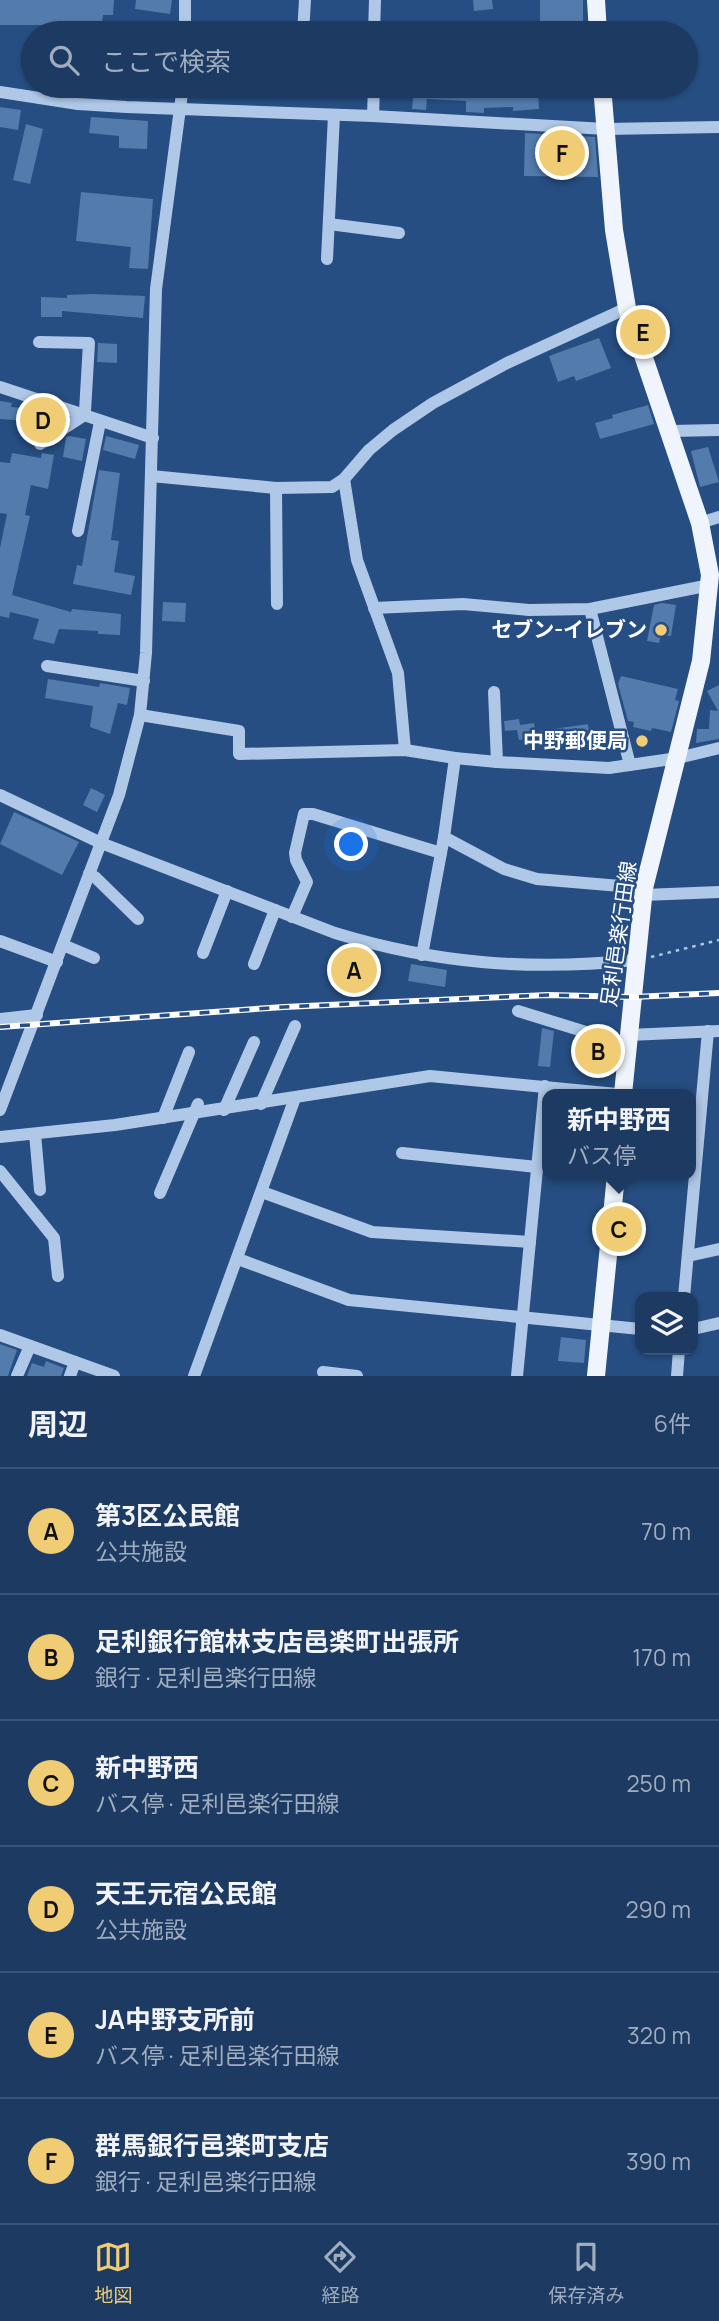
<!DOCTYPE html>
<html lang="ja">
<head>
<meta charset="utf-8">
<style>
  body { margin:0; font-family:Manrope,"Noto Sans JP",sans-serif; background:#29456b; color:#f1f3f6 }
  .controls { position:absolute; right:21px; bottom:21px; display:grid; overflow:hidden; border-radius:14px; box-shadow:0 2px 5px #0004 }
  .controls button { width:63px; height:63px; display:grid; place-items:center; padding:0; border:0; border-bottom:2px solid #3a5477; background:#1c3a62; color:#f1f3f6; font:35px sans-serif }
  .you { position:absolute; left:352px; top:845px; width:24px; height:24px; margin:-18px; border:5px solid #fff; border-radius:50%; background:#1a73e8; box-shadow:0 0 0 10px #1a73e833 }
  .badge { display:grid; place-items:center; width:46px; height:46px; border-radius:50%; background:#f0cc74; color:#111; font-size:23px; font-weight:700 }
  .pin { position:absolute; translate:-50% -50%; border:4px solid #fff; box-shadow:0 2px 7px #0006 }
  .popup { position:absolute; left:542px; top:1089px; width:154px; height:91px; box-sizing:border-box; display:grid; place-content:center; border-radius:14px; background:#1c3a62; filter:drop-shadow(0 2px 5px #0005); font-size:23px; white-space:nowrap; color:#a0adbe }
  .popup b { font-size:26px; color:#f1f3f6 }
  .popup::after { content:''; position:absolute; left:50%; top:100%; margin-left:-14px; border:14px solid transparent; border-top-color:#1c3a62 }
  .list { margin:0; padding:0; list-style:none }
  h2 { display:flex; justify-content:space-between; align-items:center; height:91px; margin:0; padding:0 28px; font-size:30px }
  h2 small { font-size:23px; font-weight:400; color:#a0adbe }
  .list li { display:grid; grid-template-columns:46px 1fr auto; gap:21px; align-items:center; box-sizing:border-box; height:126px; padding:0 28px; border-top:2px solid #3a5477 }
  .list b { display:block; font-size:26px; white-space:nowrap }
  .list p { margin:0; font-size:23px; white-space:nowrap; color:#a0adbe }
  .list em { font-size:23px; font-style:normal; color:#a0adbe }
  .icon { flex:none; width:38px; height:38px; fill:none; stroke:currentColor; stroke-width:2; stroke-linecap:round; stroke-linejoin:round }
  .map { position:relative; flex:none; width:719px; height:1376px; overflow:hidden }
  .search { position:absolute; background:#1c3a62; box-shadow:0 2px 5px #0004; left:21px; right:21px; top:21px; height:77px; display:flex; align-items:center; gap:18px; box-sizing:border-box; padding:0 24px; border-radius:38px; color:#a0adbe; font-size:26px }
  .sheet { height:847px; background:#1c3a62 }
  nav { display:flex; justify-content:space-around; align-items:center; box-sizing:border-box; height:98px; border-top:2px solid #3a5477; background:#1c3a62; font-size:19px; color:#a0adbe }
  nav a { display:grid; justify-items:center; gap:4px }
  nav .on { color:#f0cc74 }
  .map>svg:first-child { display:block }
</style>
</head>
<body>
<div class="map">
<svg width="719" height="1376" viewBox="0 0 719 1376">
  <rect width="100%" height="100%" fill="#264e82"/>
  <!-- building -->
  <g fill="#537bac">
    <polygon points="0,0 114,0 113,15 103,15 101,33 47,33 46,25 0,25"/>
    <polygon points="136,0 172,0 170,14 135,9"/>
    <polygon points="473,0 492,0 493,9 474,11"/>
    <rect x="540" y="0" width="43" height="33"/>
    <polygon points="414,86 460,86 459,90 494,90 494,93 538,90 539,109 513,111 513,107 484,108 484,113 466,112 466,101 427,99 426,110 412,109"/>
    <polygon points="0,107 21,110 18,130 0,127"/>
    <polygon points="91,117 148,121 147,149 119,148 119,136 89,133"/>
    <polygon points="26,124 43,129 30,184 13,180"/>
    <polygon points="525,133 595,137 598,177 524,176"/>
    <polygon points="81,192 153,199 148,269 129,268 131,247 76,241"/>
    <polygon points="92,294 145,296 143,318 62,311 62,317 41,317 41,297 67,298 67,295"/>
    <polygon points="599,338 611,368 576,381 574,376 558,382 549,356"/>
    <polygon points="98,343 117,344 117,363 97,362"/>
    <polygon points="0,401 12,403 11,407 37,409 56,415 54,425 47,429 29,424 29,421 0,419"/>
    <polygon points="648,405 654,424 600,439 595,423 613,418 612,415"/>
    <polygon points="69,436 86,439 82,461 63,457 66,437"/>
    <polygon points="106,436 139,445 135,459 103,450"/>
    <polygon points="708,447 719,482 700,487 691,451"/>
    <polygon points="12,453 41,458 42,453 54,455 48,489 31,485 25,515 30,516 12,595 71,612 72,609 121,614 120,635 98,634 98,631 59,629 54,644 33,639 39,619 10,612 9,618 0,616 0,548 7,514 0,513 0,462 10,463"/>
    <polygon points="99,470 120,473 111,540 119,541 114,572 135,576 131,595 73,584 77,565 82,566"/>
    <polygon points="163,602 186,603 185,622 162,621"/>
    <polygon points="662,603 676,605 671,636 661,635 659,643 647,641 654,605"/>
    <polygon points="621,676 678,689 675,700 679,701 671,732 652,728 651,731 633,727 634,722 628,721 618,684"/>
    <polygon points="48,679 99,687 100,683 130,688 127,705 118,703 110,734 90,727 93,706 45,698"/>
    <polygon points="719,685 719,739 696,743 697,729 709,729 710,710 718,711 707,691"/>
    <polygon points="519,719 520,725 534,723 536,738 519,740 517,730 505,731 504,721"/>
    <polygon points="588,724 590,742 542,749 539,731"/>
    <polygon points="91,788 105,795 97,812 83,805"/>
    <polygon points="14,812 79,842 62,875 0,844"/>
    <polygon points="348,949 368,953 360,991 340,987"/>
    <polygon points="411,964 447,970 445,987 408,981"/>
    <polygon points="542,1028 554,1031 550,1067 538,1066"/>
    <polygon points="578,1039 608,1048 608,1061 577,1060"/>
    <polygon points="561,1337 586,1340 584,1363 558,1361"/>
    <polygon points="0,1344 17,1350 8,1376 0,1376"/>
    <polygon points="46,1361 64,1368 61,1376 27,1376 32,1363 44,1367"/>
  </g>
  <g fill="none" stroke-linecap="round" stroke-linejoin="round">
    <!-- path -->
    <polyline stroke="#afc8e7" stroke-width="2.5" stroke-dasharray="3.5 5" stroke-linecap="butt" points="651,957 719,940"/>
    <!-- minor -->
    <g stroke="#afc8e7" stroke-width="12">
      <polyline points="185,0 185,33"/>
      <polyline points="303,33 305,0"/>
      <polyline points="374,33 375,0"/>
      <polyline points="0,92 78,104 126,107 373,116 606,129 719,127"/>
      <polyline points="373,116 374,86"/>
      <polyline points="329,224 399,233"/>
      <polyline points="327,259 334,115"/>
      <polyline points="39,342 89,343 85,411 83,416 40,444"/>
      <polyline points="0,387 153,438"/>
      <polyline points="670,431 719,430"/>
      <polyline points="151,476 276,488 332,487 344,479 369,450 393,430 433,403 507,363 627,308"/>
      <polyline points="344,479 357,560 398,673 405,750"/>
      <polyline points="276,488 277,604"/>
      <polyline points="700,523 719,517"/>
      <polyline points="78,531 100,422"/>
      <polyline points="374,608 463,604 529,610 590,609 710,585"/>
      <polyline points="590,609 630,765"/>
      <polyline points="47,666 144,681"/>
      <polyline points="494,692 497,762"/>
      <polyline points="140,715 239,731 239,754 405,750 455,758 497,762 609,768 678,758 719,748"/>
      <path d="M0,795L101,843L335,933C437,964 531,971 636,960"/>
      <polyline points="444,837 504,869 537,879 644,888"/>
      <polyline points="89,874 95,877 138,919"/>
      <polyline points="644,895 719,892"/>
      <polyline points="292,917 307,882 296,860 295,853 304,814 313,814 441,853"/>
      <polyline points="0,941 57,962"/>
      <polyline points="63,945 94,958"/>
      <polyline points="203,953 227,891"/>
      <polyline points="422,955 444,837 455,758"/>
      <polyline points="254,964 275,910"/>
      <polyline points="518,1011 628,1045"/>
      <polyline points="0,1019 37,1015"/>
      <polyline points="629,1035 719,1031"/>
      <polyline points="261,1104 295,1026"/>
      <polyline points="0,1110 119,795 140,715 146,653 156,289 183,86"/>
      <polyline points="224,1110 254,1042"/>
      <polyline points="163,1118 189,1052"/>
      <polyline points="35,1134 40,1190"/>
      <polyline points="0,1137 115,1125 430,1076 617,1094"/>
      <polyline points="402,1153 537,1167"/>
      <polyline points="0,1171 54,1238 58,1276"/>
      <polyline points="262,1192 372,1232 530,1242"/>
      <polyline points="160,1193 198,1104"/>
      <polyline points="688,1256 719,1249"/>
      <polyline points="238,1259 349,1300 640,1329"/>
      <polyline points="684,1297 708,1031"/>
      <polyline points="693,1329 719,1323"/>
      <polyline points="0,1335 114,1376"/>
      <polyline points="323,1372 357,1376"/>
      <polyline points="17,1376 30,1346"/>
      <polyline points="70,1376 75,1362"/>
      <polyline points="194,1376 295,1098"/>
      <polyline points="517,1376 545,1086"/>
      <polyline points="677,1376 679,1350"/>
    </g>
    <!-- major -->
    <g stroke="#f0f5fd" stroke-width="18">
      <polyline points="596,0 598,33"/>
      <polyline points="602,86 614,230 627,308 700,523 710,575 701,661 644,888 623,1094"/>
      <polyline points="596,1376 616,1175"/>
    </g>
    <!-- rail casing -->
    <g stroke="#fff" stroke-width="6">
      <polyline id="rail" points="0,1027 284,1007 548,995 633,997 719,993"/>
    </g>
    <!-- rail -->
    <use href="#rail" stroke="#264e82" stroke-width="3.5" stroke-dasharray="10" stroke-linecap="butt"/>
  </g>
  <!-- markers -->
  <g fill="#f0cc74" stroke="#264e82" stroke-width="2.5">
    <circle cx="661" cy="630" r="7"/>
    <circle cx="642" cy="741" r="7"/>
  </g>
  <g text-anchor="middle" stroke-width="5" stroke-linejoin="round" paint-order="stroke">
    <!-- poi labels -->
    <g font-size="21" font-weight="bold" fill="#fff" stroke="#264e82" text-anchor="end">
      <text x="647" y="637">セブン-イレブン</text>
      <text x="628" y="748">中野郵便局</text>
    </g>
    <!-- street labels -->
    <g font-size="21" fill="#fff" stroke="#264e82">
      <text transform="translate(619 934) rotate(-82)" y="7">足利邑楽行田線</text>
    </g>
  </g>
</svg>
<div class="controls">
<button><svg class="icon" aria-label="layers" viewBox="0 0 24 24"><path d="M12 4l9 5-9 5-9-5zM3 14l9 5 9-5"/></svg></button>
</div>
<div class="you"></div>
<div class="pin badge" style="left:354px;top:970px">A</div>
<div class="pin badge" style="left:598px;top:1051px">B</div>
<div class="pin badge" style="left:619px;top:1229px">C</div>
<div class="popup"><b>新中野西</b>バス停</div>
<div class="pin badge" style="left:43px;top:420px">D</div>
<div class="pin badge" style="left:643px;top:332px">E</div>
<div class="pin badge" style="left:562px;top:153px">F</div>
<div class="search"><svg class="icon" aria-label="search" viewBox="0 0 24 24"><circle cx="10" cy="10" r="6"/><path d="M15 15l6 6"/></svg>ここで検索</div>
</div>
<section class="sheet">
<h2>周辺<small>6件</small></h2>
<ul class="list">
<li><span class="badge">A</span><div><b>第3区公民館</b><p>公共施設</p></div><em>70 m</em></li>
<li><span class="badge">B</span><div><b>足利銀行館林支店邑楽町出張所</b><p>銀行 · 足利邑楽行田線</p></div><em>170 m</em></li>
<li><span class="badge">C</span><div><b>新中野西</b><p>バス停 · 足利邑楽行田線</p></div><em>250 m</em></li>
<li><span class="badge">D</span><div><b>天王元宿公民館</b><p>公共施設</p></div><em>290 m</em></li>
<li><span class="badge">E</span><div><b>JA中野支所前</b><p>バス停 · 足利邑楽行田線</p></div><em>320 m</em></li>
<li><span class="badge">F</span><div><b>群馬銀行邑楽町支店</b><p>銀行 · 足利邑楽行田線</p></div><em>390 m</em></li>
</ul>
</section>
<nav>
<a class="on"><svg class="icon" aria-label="map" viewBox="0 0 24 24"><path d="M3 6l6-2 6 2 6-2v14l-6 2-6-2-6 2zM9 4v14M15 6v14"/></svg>地図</a>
<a><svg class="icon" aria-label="directions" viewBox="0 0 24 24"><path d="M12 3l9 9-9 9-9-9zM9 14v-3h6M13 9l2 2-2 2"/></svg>経路</a>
<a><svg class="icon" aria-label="saved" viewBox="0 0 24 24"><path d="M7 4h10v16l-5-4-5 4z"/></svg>保存済み</a>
</nav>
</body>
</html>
